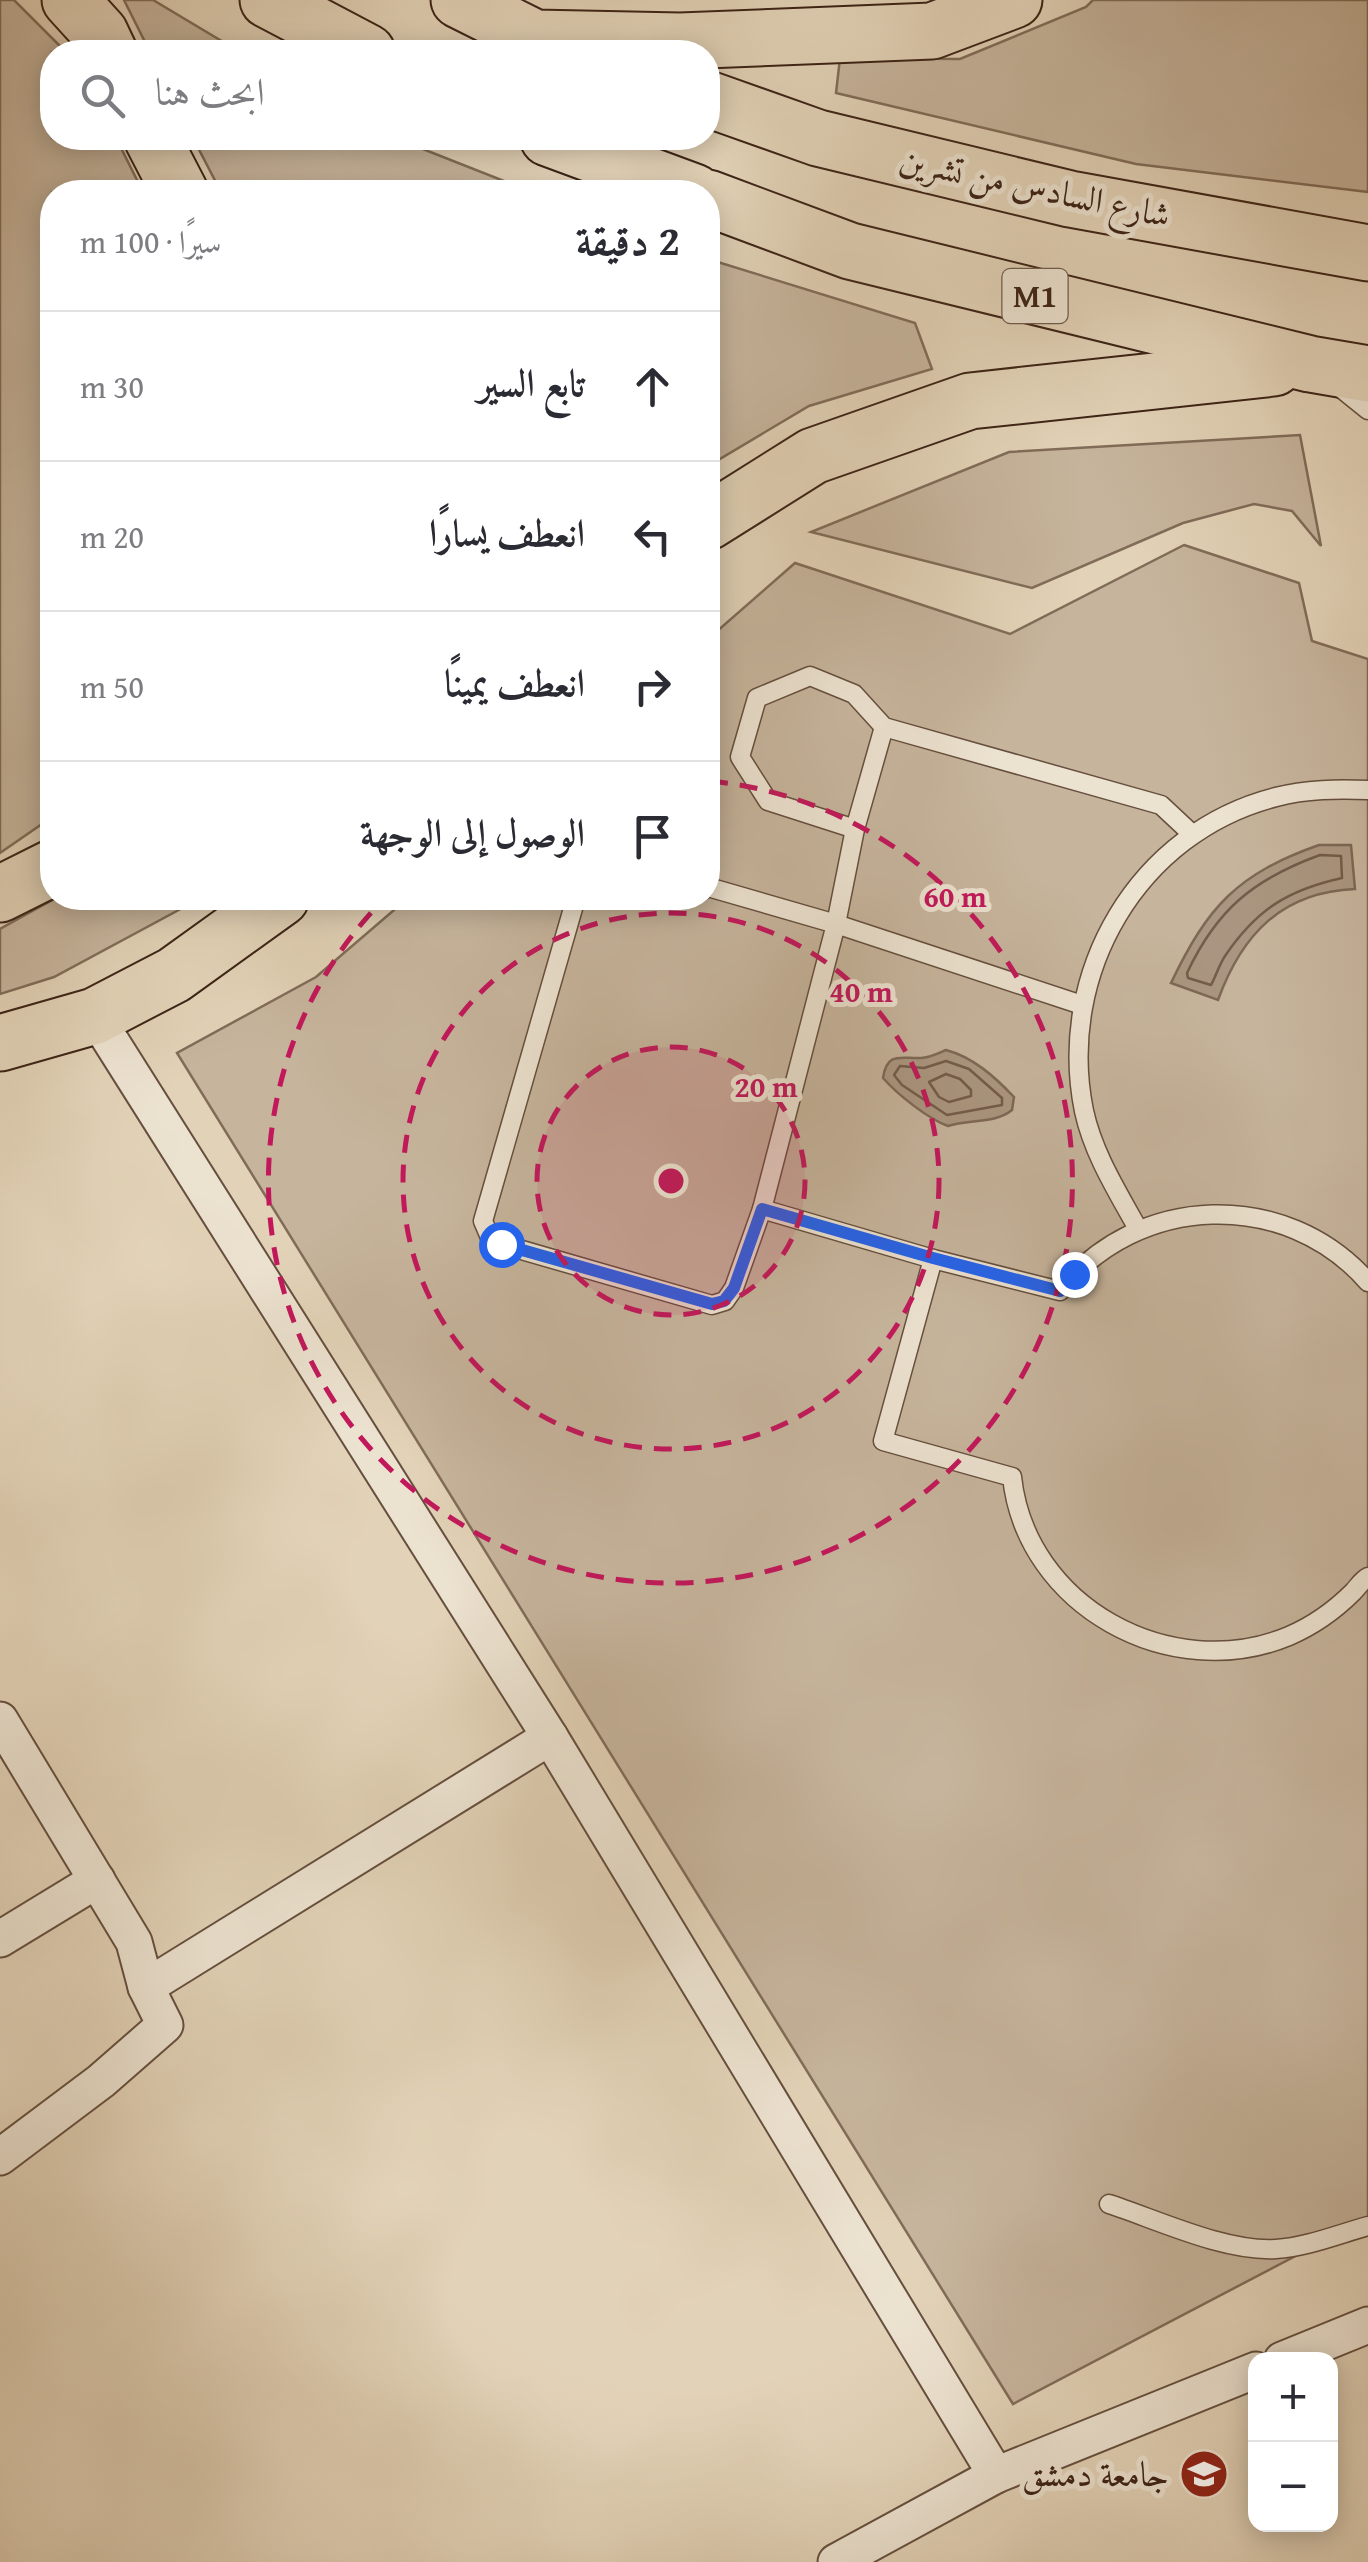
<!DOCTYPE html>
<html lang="ar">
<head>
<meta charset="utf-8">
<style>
  body { margin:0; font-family:"Gentium Book Plus",Amiri,serif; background:#f7f7f7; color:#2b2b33; direction:rtl }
  .controls { position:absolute; right:30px; bottom:30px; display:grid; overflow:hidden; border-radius:20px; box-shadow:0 5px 25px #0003 }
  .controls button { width:90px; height:90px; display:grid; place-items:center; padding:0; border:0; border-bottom:2px solid #e1e1e2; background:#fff; color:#2b2b33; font:50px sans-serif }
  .stop { position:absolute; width:30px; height:30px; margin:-22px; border:8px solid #2563eb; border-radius:50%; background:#fff }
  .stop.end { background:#2563eb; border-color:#fff; box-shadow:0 2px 10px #0008 }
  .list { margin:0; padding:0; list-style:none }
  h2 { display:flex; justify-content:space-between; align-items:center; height:130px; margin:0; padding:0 40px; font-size:42px }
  h2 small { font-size:32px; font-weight:400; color:#7c7c81 }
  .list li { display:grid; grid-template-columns:65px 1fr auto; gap:30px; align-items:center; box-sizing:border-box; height:150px; padding:0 40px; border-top:2px solid #e1e1e2 }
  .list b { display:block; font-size:38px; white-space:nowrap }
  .list em { font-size:32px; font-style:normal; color:#7c7c81 }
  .icon { flex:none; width:55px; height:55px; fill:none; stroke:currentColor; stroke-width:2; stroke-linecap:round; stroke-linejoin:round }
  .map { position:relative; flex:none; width:1368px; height:2562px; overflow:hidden; direction:ltr }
  .search { position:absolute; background:#fff; box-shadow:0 5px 25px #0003; left:40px; top:40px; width:680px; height:110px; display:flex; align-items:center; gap:25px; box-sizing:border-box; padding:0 35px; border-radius:40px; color:#7c7c81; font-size:38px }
  .panel { position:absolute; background:#fff; box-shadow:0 5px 25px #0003; left:40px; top:180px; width:680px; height:730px; border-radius:40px; direction:rtl }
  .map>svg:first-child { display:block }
</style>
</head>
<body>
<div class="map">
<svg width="1368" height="2562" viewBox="0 0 1368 2562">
  <rect width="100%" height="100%" fill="#e2d2b7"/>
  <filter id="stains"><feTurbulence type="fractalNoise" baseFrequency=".002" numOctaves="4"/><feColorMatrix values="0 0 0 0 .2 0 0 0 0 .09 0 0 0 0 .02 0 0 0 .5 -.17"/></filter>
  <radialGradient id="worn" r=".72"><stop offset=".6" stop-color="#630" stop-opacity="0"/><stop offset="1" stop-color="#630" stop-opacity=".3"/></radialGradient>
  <!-- green -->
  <g fill="#c6b49c" stroke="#816c59" stroke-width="2.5">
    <polygon points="0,0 14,0 66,52 52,52 52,138 116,138 143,192 52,192 52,817 0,853"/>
    <polygon points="124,0 153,0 240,52 150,52"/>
    <polygon points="1093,0 1368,0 1368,192 1136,164 836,93 840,58 960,59 1086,7"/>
    <polygon points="193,138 395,138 532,192 221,192"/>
    <polygon points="708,259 915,323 932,369 809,406 708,466"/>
    <polygon points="1300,435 1321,546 1292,511 1254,504 1183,523 1032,588 811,532 1009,452"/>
    <polygon points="1184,545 1299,583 1312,641 1368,659 1368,2218 1013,2404 177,1053 316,977 408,898 708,898 708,639 795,563 1010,634"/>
    <polygon points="56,898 201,898 54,977 0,994 0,929"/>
  </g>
  <!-- water -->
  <g fill="#aa9680" stroke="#7e6856" stroke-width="2.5">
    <path d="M1319,845H1351L1355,889C1282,892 1242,934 1218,1000L1171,983C1208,906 1237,874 1319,845Z"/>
    <path d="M946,1050C973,1057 995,1077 1014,1097L1012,1110C995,1124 969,1119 948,1126C928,1119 897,1094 883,1078C887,1051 901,1059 921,1058C929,1058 939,1053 946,1050Z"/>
  </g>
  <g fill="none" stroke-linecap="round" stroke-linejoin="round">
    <!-- shore -->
    <g stroke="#735c4b" stroke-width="2.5">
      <path d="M1320,855L1341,856L1342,878C1288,890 1257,909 1225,956C1219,965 1216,976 1211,985L1188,978L1187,973C1217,909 1254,879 1320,855Z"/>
      <polygon points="946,1061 969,1069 1002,1098 1002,1105 947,1115 902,1085 894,1075 900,1066 924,1068"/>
      <polygon points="946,1074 960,1079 971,1090 971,1096 949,1102 939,1097 929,1082"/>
    </g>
    <!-- lane casing -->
    <g stroke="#664f3e" stroke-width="21">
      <g id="lane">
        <polyline points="1337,385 1368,410"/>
        <polyline points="884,727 855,829 836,924 1082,1005"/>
        <polyline points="855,829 768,801 740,757 757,698 810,676 854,694 884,727 1161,805 1192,834"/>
        <polyline points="576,898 483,1221 489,1235 501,1244 712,1305 725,1301 734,1288 762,1209 836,924 708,887"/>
        <polyline points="762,1209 933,1259"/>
        <path d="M1138,1229C1117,1191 1093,1153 1084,1111C1056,973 1138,832 1276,797C1307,789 1337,789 1368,790"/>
        <path d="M1368,1282C1286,1188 1137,1193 1060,1291L933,1259L883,1441L1012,1477C1026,1607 1171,1685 1289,1636C1312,1626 1335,1610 1353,1592C1358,1587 1362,1580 1368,1577"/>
        <path d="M1109,2204C1158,2220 1225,2252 1276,2249C1307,2247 1339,2234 1368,2226"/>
      </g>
    </g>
    <!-- street casing -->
    <g stroke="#664f3e" stroke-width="39">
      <g id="street">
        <polyline points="95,1016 550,1737 996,2475"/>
        <polyline points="0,1720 134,1942 146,1987 165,2025 101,2081 0,2157"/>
        <polyline points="0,1939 97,1880"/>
        <polyline points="146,1987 550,1737"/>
        <polyline points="1282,2360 1368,2325"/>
        <polyline points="836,2562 996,2475 1256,2370"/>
      </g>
    </g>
    <!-- highway casing -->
    <g stroke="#3c2316" stroke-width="59">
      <g id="highway">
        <polyline points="70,0 100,33 109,52"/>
        <polyline points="268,0 367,52"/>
        <polyline points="459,0 535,38 680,41 932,31 1014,0"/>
        <polyline points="708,99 818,138 1070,199 1368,253"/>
        <polyline points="152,138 180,192"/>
        <polyline points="548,138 694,192"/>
        <polyline points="708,198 850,251 1310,364 1368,374"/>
        <polyline points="708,522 813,456 970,401 1274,368"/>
        <polyline points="0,894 52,868"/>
        <polyline points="0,1043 95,1016 174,975 281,898"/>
      </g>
    </g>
    <!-- lane -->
    <use href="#lane" stroke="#ece2d0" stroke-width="18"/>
    <!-- street -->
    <use href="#street" stroke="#ece2d0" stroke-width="35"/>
    <!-- highway -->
    <use href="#highway" stroke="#e2d2b7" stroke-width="55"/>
  </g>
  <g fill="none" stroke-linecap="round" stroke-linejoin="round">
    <!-- route -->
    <polyline stroke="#2563eb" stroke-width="12" points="501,1244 712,1304 724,1301 734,1288 762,1209 933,1258 1060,1291 1074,1274"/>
  </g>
  <!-- distance rings -->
  <circle cx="671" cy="1181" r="134" fill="#c2185b" fill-opacity=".12"/>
  <g fill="none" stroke="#c2185b" stroke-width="5" stroke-dasharray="18 12">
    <circle cx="671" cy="1181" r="134"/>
    <circle cx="671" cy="1181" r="268"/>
    <path d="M710 781A402 402 0 1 1 384 899"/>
  </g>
  <!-- icons -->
  <defs>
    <g id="university-disc" transform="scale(2.5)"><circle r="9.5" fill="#8f2418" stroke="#ece2d0"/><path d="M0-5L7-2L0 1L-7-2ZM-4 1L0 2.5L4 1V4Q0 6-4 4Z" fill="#fff"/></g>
  </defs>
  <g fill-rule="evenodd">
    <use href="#university-disc" x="1204" y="2474"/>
  </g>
  <g text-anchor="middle" stroke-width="10" stroke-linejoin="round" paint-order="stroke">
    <!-- shield labels -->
    <rect fill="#ece2d0" stroke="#715c4e" stroke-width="2.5" x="1002.5" y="269" width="65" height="54" rx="8"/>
    <g font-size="32" font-weight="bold" fill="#3c2316">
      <text x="1035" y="307">M1</text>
    </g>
    <!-- street labels -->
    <g font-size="35" fill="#3c2316" stroke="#ece2d0">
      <text transform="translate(1035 187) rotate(12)" y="12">شارع السادس من تشرين</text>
    </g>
    <!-- poi labels -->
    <g font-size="35" fill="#3c2316" stroke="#ece2d0" text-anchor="end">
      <text x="1169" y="2486">جامعة دمشق</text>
    </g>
  </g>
  <circle cx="671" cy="1181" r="15" fill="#c2185b" stroke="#ece2d0" stroke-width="5"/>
  <g font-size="30" text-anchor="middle" font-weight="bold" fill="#c2185b" stroke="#ece2d0" stroke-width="10" stroke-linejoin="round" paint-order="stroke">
    <text x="955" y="907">60 m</text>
    <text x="861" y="1002">40 m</text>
    <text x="766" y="1097">20 m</text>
  </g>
  <rect width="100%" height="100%" filter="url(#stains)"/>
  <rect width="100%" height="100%" fill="url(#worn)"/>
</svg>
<div class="controls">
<button>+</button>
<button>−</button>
</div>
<div class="stop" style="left:501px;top:1244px"></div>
<div class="stop end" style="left:1074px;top:1274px"></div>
<div class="search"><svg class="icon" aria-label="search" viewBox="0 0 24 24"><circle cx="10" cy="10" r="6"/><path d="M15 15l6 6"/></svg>ابحث هنا</div>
<section class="panel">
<h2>2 دقيقة<small>سيرًا · 100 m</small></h2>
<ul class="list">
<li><svg class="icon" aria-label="ahead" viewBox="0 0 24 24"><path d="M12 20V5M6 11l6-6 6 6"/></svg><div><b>تابع السير</b></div><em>30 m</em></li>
<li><svg class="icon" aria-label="left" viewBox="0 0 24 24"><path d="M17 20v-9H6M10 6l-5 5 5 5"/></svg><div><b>انعطف يسارًا</b></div><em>20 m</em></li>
<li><svg class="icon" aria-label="right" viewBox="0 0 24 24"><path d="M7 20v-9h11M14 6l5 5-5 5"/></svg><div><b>انعطف يمينًا</b></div><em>50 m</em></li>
<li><svg class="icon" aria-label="arrive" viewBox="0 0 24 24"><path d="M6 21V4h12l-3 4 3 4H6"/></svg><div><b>الوصول إلى الوجهة</b></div></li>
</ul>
</section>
</div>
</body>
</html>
